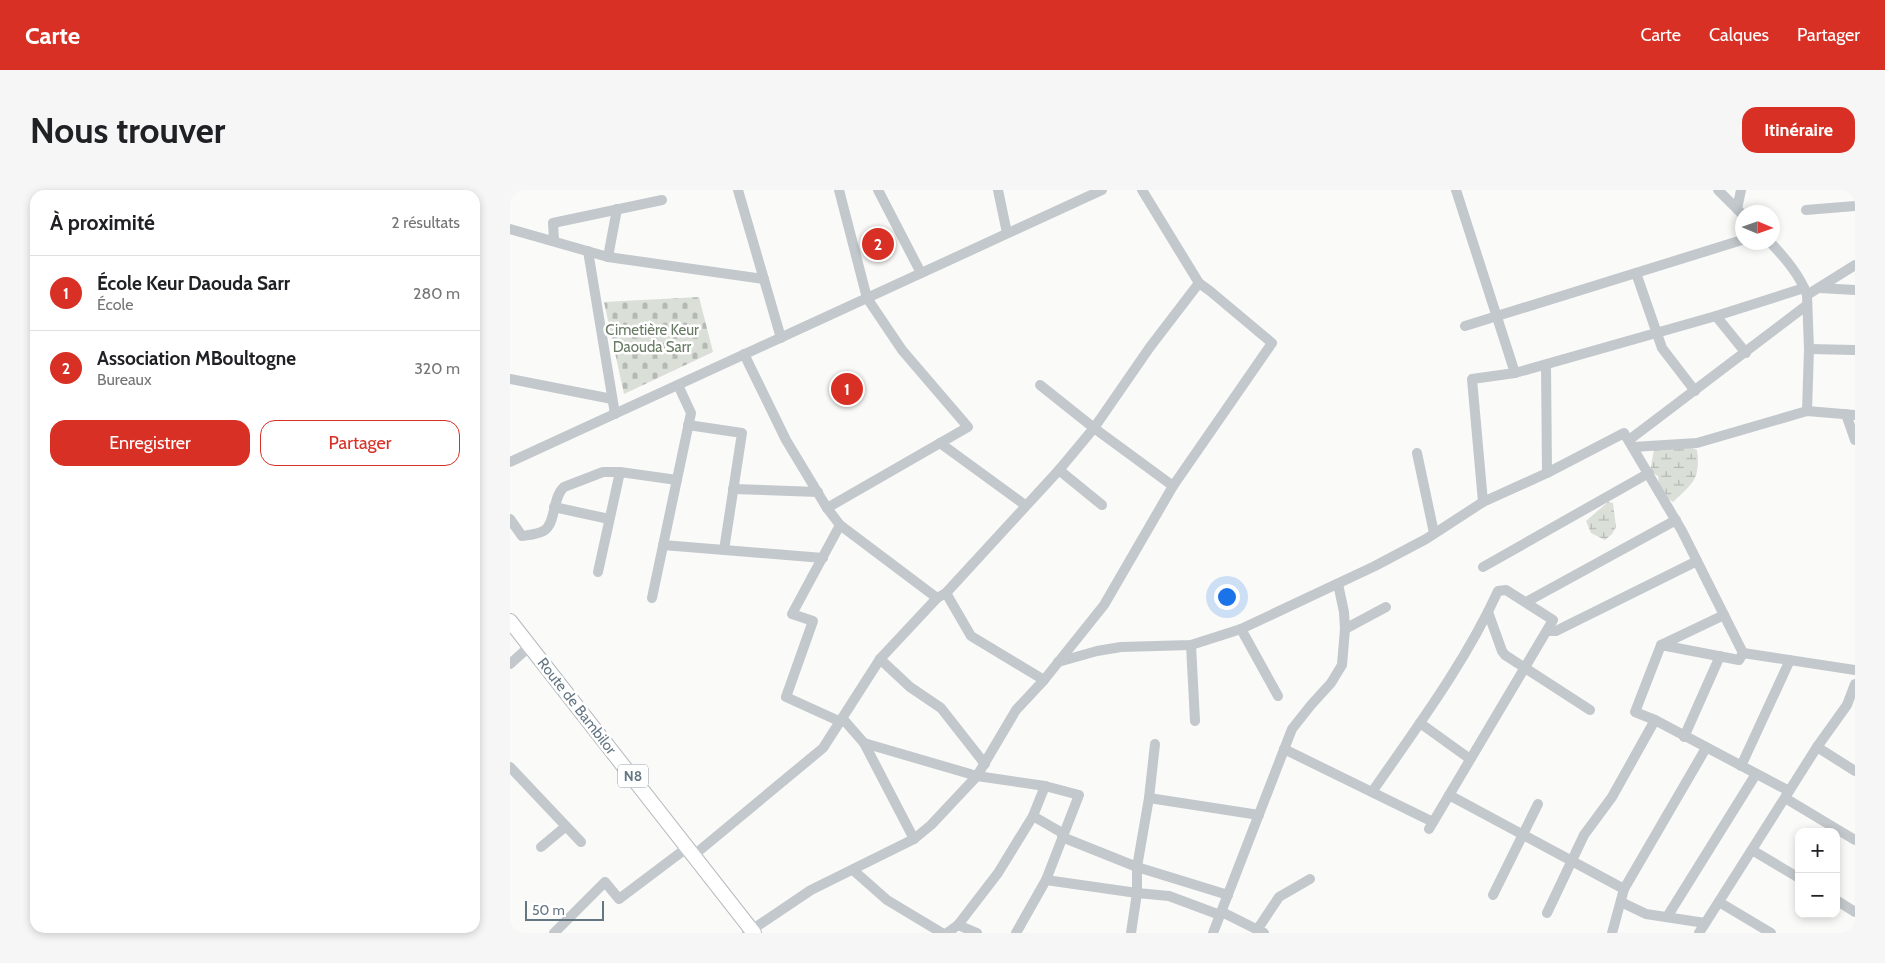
<!DOCTYPE html>
<html lang="fr">
<head>
<meta charset="utf-8">
<style>
  body { margin:0; font-family:Cabin,sans-serif; background:#f6f6f6; color:#202124 }
  .controls { position:absolute; right:15px; bottom:15px; display:grid; overflow:hidden; border-radius:10px; box-shadow:0 2px 8px #0003 }
  .controls button { width:45px; height:45px; display:grid; place-items:center; padding:0; border:0; border-bottom:1px solid #e0e0e0; background:#fff; color:#202124; font:25px sans-serif }
  .compass { position:absolute; left:1225px; top:15px; width:45px; height:45px; border-radius:50%; background:#fff; box-shadow:0 2px 8px #0003; rotate:92deg }
  .scale { position:absolute; left:15px; bottom:12px; width:79px; box-sizing:border-box; padding-left:5px; border:2px solid #657683; border-top:0; font-size:14px; line-height:18px; white-space:nowrap; color:#657683; -webkit-text-stroke:4px #fff; paint-order:stroke }
  .you { position:absolute; left:716px; top:406px; width:18px; height:18px; margin:-12px; border:4px solid #fff; border-radius:50%; background:#1a73e8; box-shadow:0 0 0 8px #1a73e833 }
  .badge { display:grid; place-items:center; width:32px; height:32px; border-radius:50%; background:#d93025; color:#fff; font-size:16px; font-weight:700 }
  .pin { position:absolute; translate:-50% -50%; border:2px solid #fff; box-shadow:0 1px 5px #0006 }
  .list { margin:0; padding:0; list-style:none }
  h2 { display:flex; justify-content:space-between; align-items:center; height:65px; margin:0; padding:0 20px; font-size:21px }
  h2 small { font-size:16px; font-weight:400; color:#757577 }
  .list li { display:grid; grid-template-columns:32px 1fr auto; gap:15px; align-items:center; box-sizing:border-box; height:75px; padding:0 20px; border-top:1px solid #e0e0e0 }
  .list b { display:block; font-size:19px; white-space:nowrap }
  .list p { margin:0; font-size:16px; white-space:nowrap; color:#757577 }
  .list em { font-size:16px; font-style:normal; color:#757577 }
  .actions { display:flex; gap:10px; padding:15px 20px }
  .actions a { flex:1; padding:11px 0; border:1px solid #d93025; border-radius:15px; text-align:center; font-size:18px; color:#d93025 }
  .actions .main { background:#d93025; color:#fff }
  .map { position:relative; flex:none; width:1345px; height:743px; overflow:hidden; border-radius:15px }
  header { display:flex; align-items:center; gap:30px; box-sizing:border-box; height:70px; padding:0 25px; background:#d93025; color:#fff }
  header strong { font-size:24px }
  nav { display:flex; gap:28px; margin-inline-start:auto; font-size:18px }
  .intro { display:flex; align-items:center; justify-content:space-between; box-sizing:border-box; height:120px; padding:0 30px }
  h1 { margin:0; font-size:35px }
  .button { padding:12px 22px; border-radius:15px; background:#d93025; color:#fff; font-size:18px; font-weight:700 }
  main { display:flex; gap:30px; padding:0 30px }
  aside { flex:1; background:#fff; border-radius:15px; box-shadow:0 2px 8px #0003 }
  .map>svg:first-child { display:block }
</style>
</head>
<body>
<header>
<strong>Carte</strong>
<nav><a>Carte</a><a>Calques</a><a>Partager</a></nav>
</header>
<div class="intro"><h1>Nous trouver</h1><a class="button">Itinéraire</a></div>
<main>
<aside>
<h2>À proximité<small>2 résultats</small></h2>
<ul class="list">
<li><span class="badge">1</span><div><b>École Keur Daouda Sarr</b><p>École</p></div><em>280 m</em></li>
<li><span class="badge">2</span><div><b>Association MBoultogne</b><p>Bureaux</p></div><em>320 m</em></li>
</ul>
<div class="actions"><a class="main">Enregistrer</a><a>Partager</a></div>
</aside>
<div class="map">
<svg width="1345" height="743" viewBox="0 0 1345 743">
  <defs>
    <pattern id="wetland-marsh" width="20" height="14" patternUnits="userSpaceOnUse" patternTransform="scale(1.25)"><rect width="20" height="14" fill="#dadfd7"/><path d="M1 5h8M5 5V1M11 12h8M15 12V8" fill="none" stroke="#b4b9b4"/></pattern>
    <pattern id="cemetery-stones" width="16" height="16" patternUnits="userSpaceOnUse" patternTransform="scale(1.25)"><rect width="16" height="16" fill="#dadfd7"/><path d="M2 7V4a2 2 0 0 1 4 0v3zM10 15v-3a2 2 0 0 1 4 0v3z" fill="#b4b9b4"/></pattern>
  </defs>
  <rect width="100%" height="100%" fill="#fafaf8"/>
  <!-- wetland -->
  <g fill="url(#wetland-marsh)">
    <path d="M1177,256L1187,260C1191,289 1182,294 1163,312L1150,303L1148,286L1140,282L1144,259Z"/>
    <polygon points="1098,312 1103,313 1106,337 1102,344 1095,350 1081,343 1076,331"/>
  </g>
  <!-- cemetery -->
  <polygon fill="url(#cemetery-stones)" points="189,107 203,162 114,204 94,112"/>
  <g fill="none" stroke-linecap="round" stroke-linejoin="round">
    <!-- major casing -->
    <g stroke="#b5babe" stroke-width="16">
      <polyline id="major" points="0,431 244,743"/>
    </g>
    <!-- minor -->
    <g stroke="#c3c8cc" stroke-width="10">
      <polyline points="228,0 271,148"/>
      <polyline points="368,0 411,83"/>
      <polyline points="488,0 497,43"/>
      <polyline points="946,0 1005,183"/>
      <polyline points="1208,0 1232,24"/>
      <polyline points="1227,19 1231,0"/>
      <polyline points="1296,20 1345,16"/>
      <polyline points="0,39 98,67 254,89"/>
      <polyline points="44,50 43,33 152,10"/>
      <path d="M1260,52C1274,67 1290,85 1297,105L1299,159L1297,221"/>
      <polyline points="78,61 105,224"/>
      <polyline points="98,67 107,19"/>
      <polyline points="1126,83 1152,158 1185,201"/>
      <polyline points="1309,98 1345,100"/>
      <polyline points="1297,105 1345,75"/>
      <polyline points="1206,126 1236,163"/>
      <polyline points="955,136 1232,50"/>
      <polyline points="1299,159 1345,160"/>
      <polyline points="234,164 276,250 317,318 330,335 427,408"/>
      <polyline points="1036,175 1037,283"/>
      <polyline points="0,189 102,209"/>
      <polyline points="530,195 584,238 663,296"/>
      <polyline points="1336,224 1345,250"/>
      <polyline points="178,235 232,243 214,360"/>
      <polyline points="1119,250 1297,115"/>
      <polyline points="430,253 515,315"/>
      <polyline points="1123,257 1187,253 1297,221 1345,225"/>
      <polyline points="907,263 924,343"/>
      <polyline points="0,272 592,0"/>
      <polyline points="549,280 592,315"/>
      <polyline points="223,299 308,302"/>
      <polyline points="973,312 962,189 1005,183 1206,126 1294,98"/>
      <polyline points="44,317 99,329"/>
      <polyline points="317,318 458,237 392,160 357,108 329,0"/>
      <path d="M0,329L12,346C19,345 30,344 35,340C46,332 42,308 54,297L93,282H110L167,290"/>
      <polyline points="330,335 282,424 303,431 276,507 331,532"/>
      <polyline points="153,355 313,368"/>
      <polyline points="973,377 1139,283"/>
      <polyline points="88,382 110,282"/>
      <polyline points="828,394 834,422 835,439"/>
      <polyline points="436,403 461,446 534,490"/>
      <polyline points="142,408 181,223 168,195"/>
      <polyline points="1016,412 1166,330"/>
      <polyline points="978,422 992,461 995,465 1080,520"/>
      <polyline points="1214,425 1151,455 1125,522 1145,530 1279,601"/>
      <polyline points="731,439 768,506"/>
      <polyline points="1037,441 1046,441 1187,371"/>
      <polyline points="681,455 685,531"/>
      <polyline points="1151,455 1229,470 1233,463"/>
      <polyline points="1233,463 1345,480"/>
      <polyline points="370,469 400,497 431,518 475,574"/>
      <polyline points="548,472 587,461 611,457 681,455 731,439 865,376 916,349 973,312 1037,283 1114,243 1172,341 1233,463"/>
      <polyline points="0,474 20,456"/>
      <polyline points="333,529 354,553 404,649"/>
      <polyline points="910,533 960,569"/>
      <polyline points="1174,547 1210,466"/>
      <polyline points="354,553 467,586 535,596 569,605 536,690 506,743"/>
      <polyline points="1307,557 1345,581"/>
      <polyline points="774,559 923,632"/>
      <polyline points="1231,576 1280,470"/>
      <polyline points="0,577 71,652"/>
      <path d="M862,602C907,537 955,473 988,401L996,400L1043,430L919,639"/>
      <polyline points="939,605 1114,699"/>
      <polyline points="639,608 749,625"/>
      <polyline points="1275,608 1345,650"/>
      <polyline points="523,626 554,644"/>
      <polyline points="552,647 627,677 718,705"/>
      <polyline points="31,657 55,637"/>
      <polyline points="1242,660 1289,688"/>
      <polyline points="184,665 313,558 370,469 427,408 436,403 549,280 584,238 640,157 689,93"/>
      <polyline points="343,680 377,710 432,743"/>
      <polyline points="536,690 627,703 659,706 710,725"/>
      <polyline points="983,705 1028,614"/>
      <polyline points="1326,710 1345,722"/>
      <polyline points="1111,712 1136,724 1195,733"/>
      <polyline points="1209,712 1261,743"/>
      <polyline points="712,722 754,743"/>
      <polyline points="1037,723 1074,645 1102,607 1145,530"/>
      <polyline points="1157,727 1246,584"/>
      <polyline points="448,735 467,743"/>
      <polyline points="747,740 769,707 800,689"/>
      <polyline points="44,743 95,692 109,709 178,657"/>
      <polyline points="237,743 301,700 404,649 421,635 467,586 506,520 534,490 594,415 663,296 762,153 700,101 689,93 632,0"/>
      <polyline points="437,743 448,735 488,683 523,626 535,596"/>
      <polyline points="621,743 627,703 627,677 639,608 645,554"/>
      <polyline points="703,743 782,539 801,515 821,493 832,475 835,439 876,417"/>
      <polyline points="1102,743 1114,699 1196,558"/>
      <polyline points="1189,743 1307,557 1337,515 1345,494"/>
    </g>
    <!-- major -->
    <use href="#major" stroke="#fff" stroke-width="14"/>
  </g>
  <g text-anchor="middle" stroke-width="5" stroke-linejoin="round" paint-order="stroke">
    <!-- shield labels -->
    <rect fill="#fff" stroke="#939fa8" stroke-width="1" x="108" y="574.5" width="30" height="23" rx="4"/>
    <g font-size="14" font-weight="bold" fill="#657683">
      <text x="123" y="591">N8</text>
    </g>
    <!-- park labels -->
    <g font-size="15" fill="#687a64" stroke="#fff">
      <text x="142" y="145">Cimetière Keur<tspan x="142" dy="17">Daouda Sarr</tspan></text>
    </g>
    <!-- street labels -->
    <g font-size="15" fill="#657683" stroke="#fff">
      <text transform="translate(67 516) rotate(52)" y="5">Route de Bambilor</text>
    </g>
  </g>
</svg>
<div class="controls">
<button>+</button>
<button>−</button>
</div>
<svg class="compass" viewBox="-18 -18 36 36"><path d="M0-13l5 13h-10z" fill="#e53935"/><path d="M0 13l5-13h-10z" fill="#757577"/></svg>
<div class="scale">50 m</div>
<div class="you"></div>
<div class="pin badge" style="left:337px;top:199px">1</div>
<div class="pin badge" style="left:368px;top:54px">2</div>
</div>
</main>
</body>
</html>
